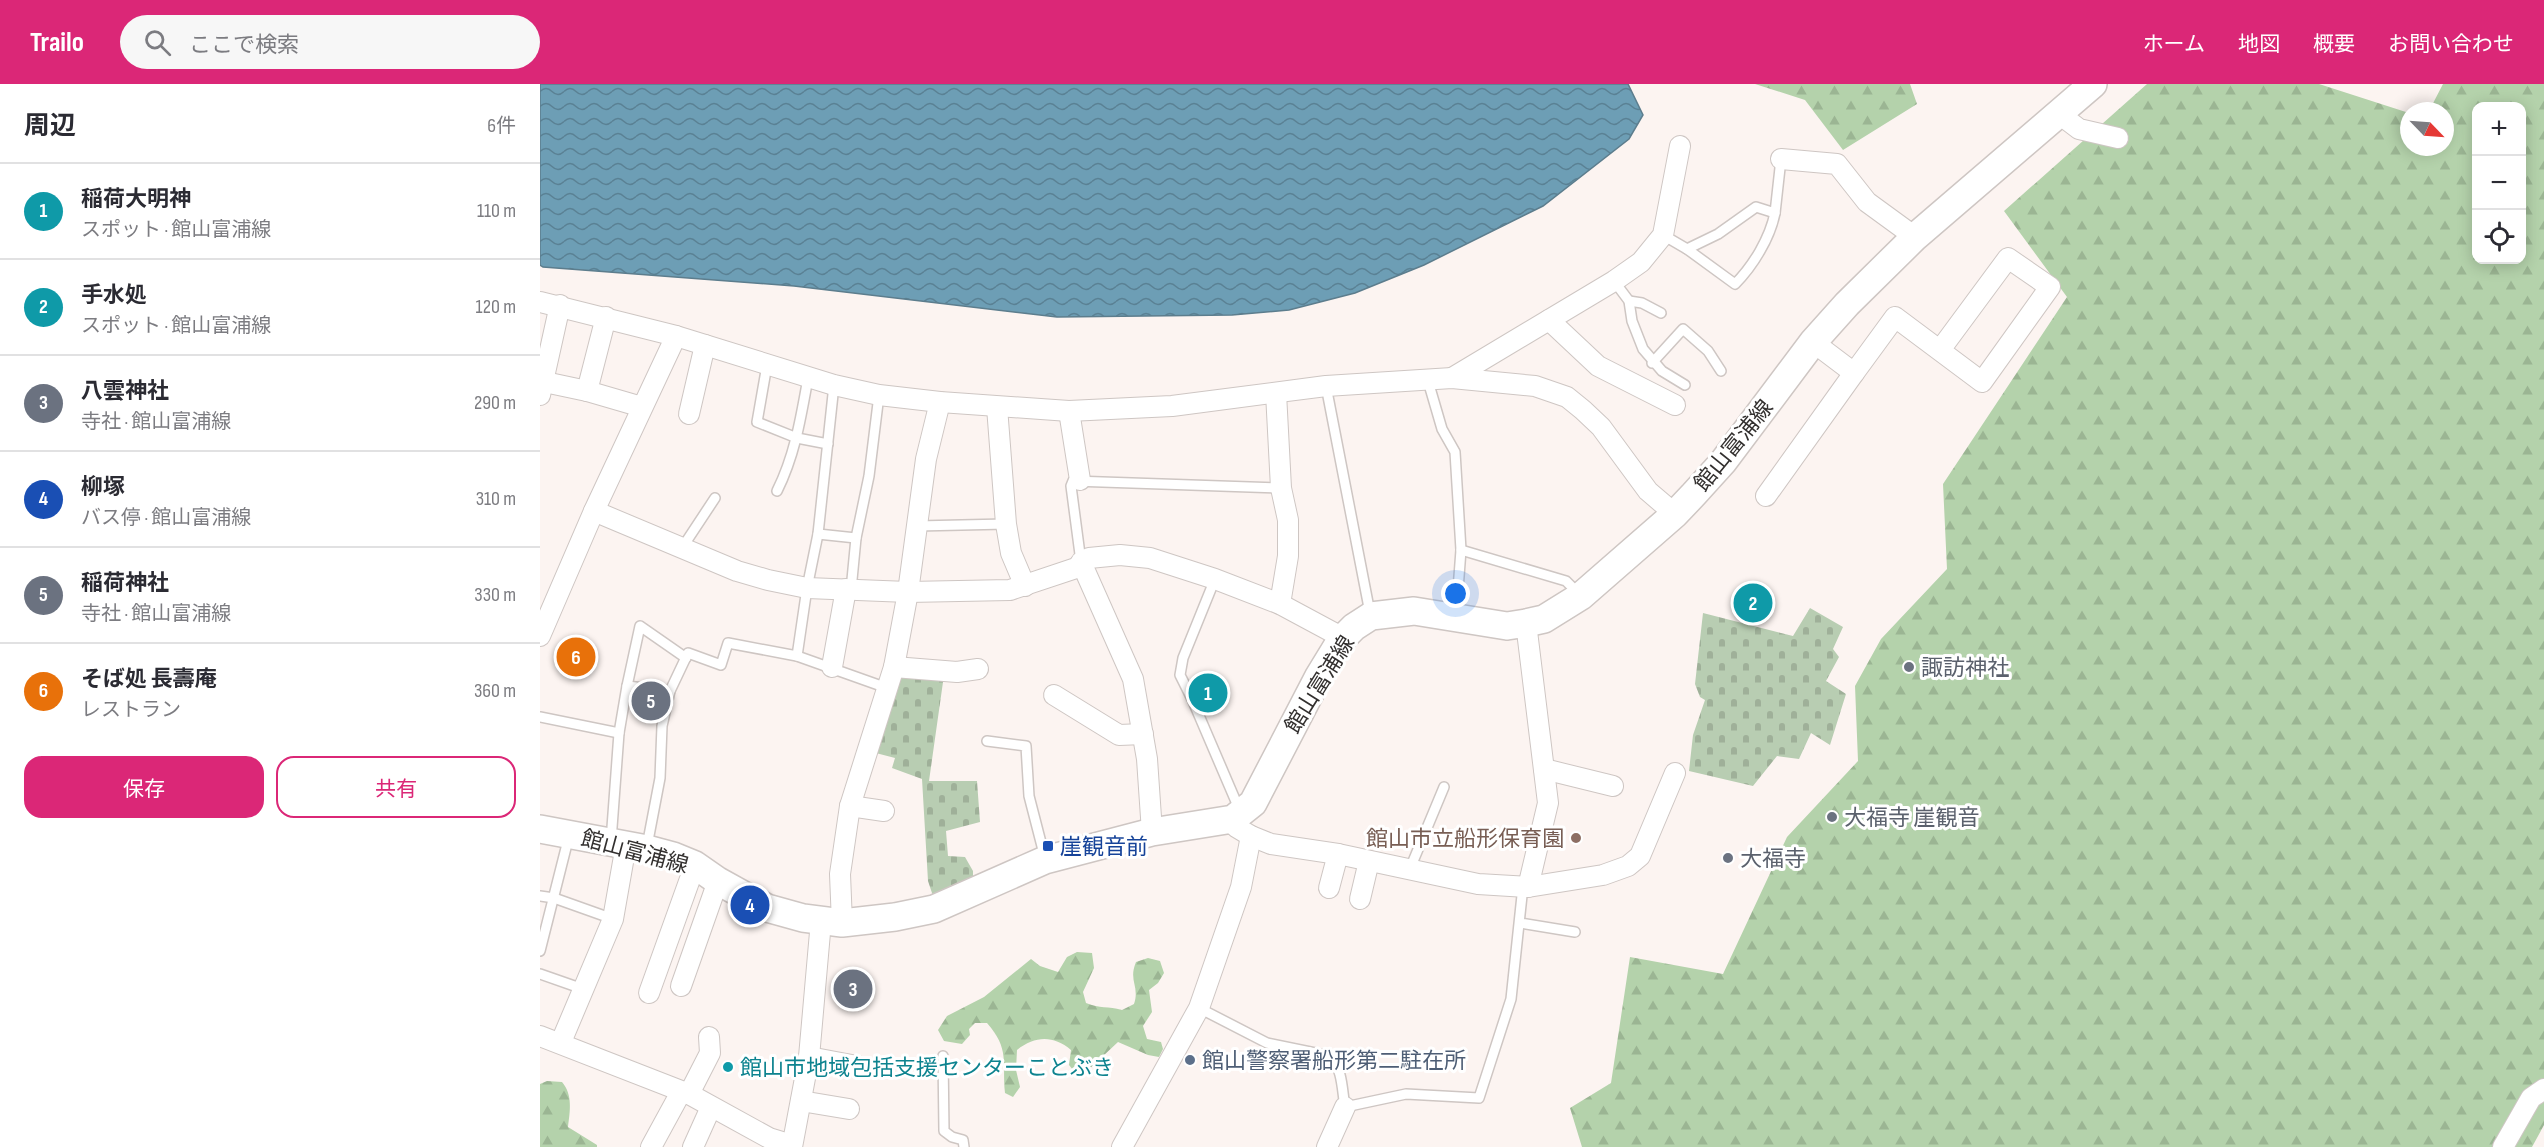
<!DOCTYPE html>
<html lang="ja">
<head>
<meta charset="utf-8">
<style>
  body { margin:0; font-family:"Sofia Sans Condensed","Noto Sans JP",sans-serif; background:#f7f7f7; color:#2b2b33 }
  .controls { position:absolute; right:18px; top:18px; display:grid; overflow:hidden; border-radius:12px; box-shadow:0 3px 15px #0003 }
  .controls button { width:54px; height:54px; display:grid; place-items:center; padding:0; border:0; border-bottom:2px solid #e1e1e2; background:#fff; color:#2b2b33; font:30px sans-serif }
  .compass { position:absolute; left:1860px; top:18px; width:54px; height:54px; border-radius:50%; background:#fff; box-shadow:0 3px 15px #0003; rotate:115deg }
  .you { position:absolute; left:916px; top:510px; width:21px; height:21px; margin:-15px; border:4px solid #fff; border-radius:50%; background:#1a73e8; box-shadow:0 0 0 9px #1a73e833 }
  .badge { display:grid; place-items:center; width:39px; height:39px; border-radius:50%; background:#db2777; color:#fff; font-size:20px; font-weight:700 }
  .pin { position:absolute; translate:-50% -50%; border:3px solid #fff; box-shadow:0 2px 6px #0006 }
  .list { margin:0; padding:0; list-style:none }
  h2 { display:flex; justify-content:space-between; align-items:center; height:78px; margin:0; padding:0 24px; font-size:26px }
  h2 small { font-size:20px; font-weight:400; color:#7c7c81 }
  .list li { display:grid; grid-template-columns:39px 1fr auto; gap:18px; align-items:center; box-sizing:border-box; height:96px; padding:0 24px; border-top:2px solid #e1e1e2 }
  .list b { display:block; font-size:22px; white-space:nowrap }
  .list p { margin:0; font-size:20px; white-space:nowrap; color:#7c7c81 }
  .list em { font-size:20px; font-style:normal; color:#7c7c81 }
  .actions { display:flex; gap:12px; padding:18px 24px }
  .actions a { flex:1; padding:14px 0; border:2px solid #db2777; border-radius:18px; text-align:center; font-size:21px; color:#db2777 }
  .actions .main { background:#db2777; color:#fff }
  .icon { flex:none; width:33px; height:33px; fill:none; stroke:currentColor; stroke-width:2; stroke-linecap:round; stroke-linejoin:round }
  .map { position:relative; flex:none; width:2004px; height:1063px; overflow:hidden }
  header { display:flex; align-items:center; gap:36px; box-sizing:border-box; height:84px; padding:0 30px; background:#db2777; color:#fff }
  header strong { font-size:28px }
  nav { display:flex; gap:33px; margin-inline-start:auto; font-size:21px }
  .search { width:420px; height:54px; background:#f7f7f7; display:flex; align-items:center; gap:15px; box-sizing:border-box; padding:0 21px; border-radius:33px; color:#7c7c81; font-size:22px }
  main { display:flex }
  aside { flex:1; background:#fff }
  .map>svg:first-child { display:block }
</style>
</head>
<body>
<header>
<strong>Trailo</strong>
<div class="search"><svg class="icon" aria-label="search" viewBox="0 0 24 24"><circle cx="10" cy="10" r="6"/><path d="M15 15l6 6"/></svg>ここで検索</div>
<nav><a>ホーム</a><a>地図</a><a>概要</a><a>お問い合わせ</a></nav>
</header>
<main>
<aside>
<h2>周辺<small>6件</small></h2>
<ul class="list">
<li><span class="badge" style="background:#0f9aa8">1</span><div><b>稲荷大明神</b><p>スポット · 館山富浦線</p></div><em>110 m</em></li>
<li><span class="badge" style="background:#0f9aa8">2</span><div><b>手水処</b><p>スポット · 館山富浦線</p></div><em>120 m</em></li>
<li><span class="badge" style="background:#6b7280">3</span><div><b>八雲神社</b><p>寺社 · 館山富浦線</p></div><em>290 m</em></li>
<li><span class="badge" style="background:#1a4fb4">4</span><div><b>柳塚</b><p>バス停 · 館山富浦線</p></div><em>310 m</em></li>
<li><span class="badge" style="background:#6b7280">5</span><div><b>稲荷神社</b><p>寺社 · 館山富浦線</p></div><em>330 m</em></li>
<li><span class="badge" style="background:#e8710a">6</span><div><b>そば処 長壽庵</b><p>レストラン</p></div><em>360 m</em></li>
</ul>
<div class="actions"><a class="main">保存</a><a>共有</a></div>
</aside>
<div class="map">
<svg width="2004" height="1063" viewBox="0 0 2004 1063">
  <defs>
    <pattern id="forest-firs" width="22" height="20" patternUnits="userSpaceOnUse" patternTransform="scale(1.5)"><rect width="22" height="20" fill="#b4d2ab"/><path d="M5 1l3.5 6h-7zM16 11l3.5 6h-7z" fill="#9bb593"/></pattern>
    <pattern id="cemetery-stones" width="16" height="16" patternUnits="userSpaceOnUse" patternTransform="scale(1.5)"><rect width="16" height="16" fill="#b8cdb2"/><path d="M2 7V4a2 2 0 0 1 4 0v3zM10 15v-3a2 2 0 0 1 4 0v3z" fill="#9fb099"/></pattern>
    <pattern id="water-waves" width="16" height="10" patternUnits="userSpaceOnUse" patternTransform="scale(1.5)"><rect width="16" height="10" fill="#6d9eb5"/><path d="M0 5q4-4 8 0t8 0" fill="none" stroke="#5a8194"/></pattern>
  </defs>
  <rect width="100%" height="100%" fill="#fcf4f1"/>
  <!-- forest -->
  <g fill="url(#forest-firs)" fill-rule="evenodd">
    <polygon points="1215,0 1370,0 1377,20 1303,66 1265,16"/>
    <path d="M1607,0H1779L1869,29V63H1905V27H1889L1903,0H2004V1041L1992,1063H1042L1030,1024L1071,999L1090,873L1183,890L1247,753L1318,677L1315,602L1341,555L1407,485L1403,400L1527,213L1464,127ZM1936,22H1982V176H1936Z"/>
    <path d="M537,868L552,869L554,884L543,908L546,919C560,925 568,922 582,926L594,920C600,902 588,897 596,878L608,874L620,877L624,889L618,899L609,906L612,928L603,942L607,955L621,958L623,965L619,973L608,971L578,958L546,988L537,991L529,981L531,966C513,951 495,952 477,966L476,986L480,1003L473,1013L465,1009C462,978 470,965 447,939H435L429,945L430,951L422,960L404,957L398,946L407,932L444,913L491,875L500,882L518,888L527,873Z"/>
    <path d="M7,997L22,998C33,1011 30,1027 28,1043L57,1061V1063H0V1000Z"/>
  </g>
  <!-- cemetery -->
  <g fill="url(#cemetery-stones)">
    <polygon points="1270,524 1303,543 1293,565 1299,573 1286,597 1306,610 1290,661 1271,649 1259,675 1237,672 1213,702 1149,687 1153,651 1165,616 1160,613 1155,600 1163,529 1253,552"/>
    <polygon points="357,587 404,591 389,697 437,697 440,738 406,747 408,772 425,773 433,787 433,797 393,812 388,797 382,695 352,684 355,674 332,668"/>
  </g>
  <!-- water -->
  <polygon fill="url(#water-waves)" stroke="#5c7d8d" stroke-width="1.5" points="0,0 1088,0 1103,31 1089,55 1003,122 884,181 815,209 749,226 692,231 517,233 254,202 3,183 0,181"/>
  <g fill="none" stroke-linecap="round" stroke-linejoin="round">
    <!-- service casing -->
    <g stroke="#cec6c3" stroke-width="12">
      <g id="service">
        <path d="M1123,151L1147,165L1195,200C1213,182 1230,154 1235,129"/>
        <polyline points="1147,165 1178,150 1216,123 1235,129 1241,75"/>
        <polyline points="1074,197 1089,217 1092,237 1103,265 1122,287 1145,301"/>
        <polyline points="1089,217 1102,219 1121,229"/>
        <polyline points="1112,279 1143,245 1168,267 1181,287"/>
        <polyline points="227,281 217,338 257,354 288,360"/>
        <polyline points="888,297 902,345 915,368 921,466 916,532"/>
        <polyline points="786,302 830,529"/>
        <path d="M237,407C255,371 261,333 268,294"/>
        <polyline points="377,442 466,440"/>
        <polyline points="278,450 316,454"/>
        <polyline points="142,464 175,414"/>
        <polyline points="921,466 1026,497 1039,510"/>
        <polyline points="541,478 531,402 533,397 741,404"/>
        <polyline points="675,495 643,574 640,591 652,615 700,727"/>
        <polyline points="311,506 316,454 329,392 339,311"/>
        <polyline points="257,572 267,504 278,450 294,301"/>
        <polyline points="87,602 130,607"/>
        <polyline points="0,633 79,649"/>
        <polyline points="447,657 486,662 489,712 505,774"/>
        <polyline points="71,757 79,649 87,602 100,542 146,574"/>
        <polyline points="107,762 120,694 122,642 130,607 148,569 181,581 188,559 257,572 347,604"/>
        <polyline points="869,787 904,703"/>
        <polyline points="0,812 14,814 73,835"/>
        <polyline points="980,839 1035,848"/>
        <polyline points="0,867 29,752"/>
        <polyline points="0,890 43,905"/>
        <path d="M659,924L727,959L790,972C803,985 802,1007 805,1023L866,1010L939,1014L971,915L983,802"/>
        <polyline points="403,972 404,1047 412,1053 423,1056 424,1063"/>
      </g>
    </g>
    <!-- minor casing -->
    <g stroke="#cec6c3" stroke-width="22">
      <g id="minor">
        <polyline points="1518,29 1539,45 1578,54"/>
        <polyline points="1241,75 1297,80 1327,118 1375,153"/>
        <polyline points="0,218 136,252 294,301 339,311 400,318 529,327 632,322 786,302 912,294 995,302 1027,313 1043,326 1061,343 1108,407 1135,430"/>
        <polyline points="1009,236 1058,282 1135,321"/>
        <polyline points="1273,258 1314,289 1355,233 1442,298 1510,203 1468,174 1400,266"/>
        <polyline points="912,294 1074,197 1101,178 1123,151 1140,62"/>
        <polyline points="0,297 47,307 102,323"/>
        <polyline points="47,307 66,233"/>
        <polyline points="736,309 741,404 748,436 748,472 740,520"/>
        <polyline points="0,311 20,221"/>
        <polyline points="457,323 466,440 471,469 485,502"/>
        <polyline points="529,327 540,396"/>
        <polyline points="149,330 165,261"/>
        <polyline points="1226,412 1314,289"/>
        <polyline points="54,427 197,487 228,496 267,504 368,508 470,506 536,484 549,474 580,471 610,474 675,495 740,520 794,549 801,556"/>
        <polyline points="541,478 593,595 607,675 612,748"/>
        <polyline points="986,539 1008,719 988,803"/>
        <polyline points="0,552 54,427 136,252"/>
        <polyline points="292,583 306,505"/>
        <polyline points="354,583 417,588 438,585"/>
        <polyline points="514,611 579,651 603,650"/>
        <polyline points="1004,685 1073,702"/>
        <polyline points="310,722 344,727"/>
        <polyline points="693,735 696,743 711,752 731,760 798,770 938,800 988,803 1063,791 1088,782 1100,772 1135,689"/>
        <polyline points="789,804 798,770"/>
        <polyline points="820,815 829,777"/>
        <polyline points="302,839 300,790 310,722 354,583 368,508 386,375 400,318"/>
        <polyline points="141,902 178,797"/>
        <polyline points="109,909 155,781"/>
        <polyline points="0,952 149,1010 229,1054 252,1061"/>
        <polyline points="21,958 73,835 86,761"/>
        <polyline points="269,973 317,982"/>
        <polyline points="149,1010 170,969 169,953"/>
        <polyline points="261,1017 309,1025"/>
        <polyline points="111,1063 141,1008"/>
        <polyline points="153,1063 171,1023"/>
        <polyline points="252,1063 269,973 281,837"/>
        <polyline points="582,1063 659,924 701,803 711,752"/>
        <polyline points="787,1063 805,1023"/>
        <polyline points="1963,1063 1991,1014 2004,1005"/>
      </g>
    </g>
    <!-- secondary casing -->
    <g stroke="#cec6c3" stroke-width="30">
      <polyline id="secondary" points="0,745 107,765 133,772 155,781 178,797 227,824 263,834 302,839 355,833 394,825 505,776 612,748 693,735 713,719 779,592 801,556 814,543 831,532 874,527 967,542 986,539 1004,535 1041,512 1135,430 1154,410 1183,378 1273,258 1307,220 1375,153 1553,0"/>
    </g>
    <!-- service -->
    <use href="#service" stroke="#fff" stroke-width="9"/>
    <!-- minor -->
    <use href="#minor" stroke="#fff" stroke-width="20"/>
    <!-- secondary -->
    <use href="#secondary" stroke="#fff" stroke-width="27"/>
  </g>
  <!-- markers -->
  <g fill="#6b7280" stroke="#fff" stroke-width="2">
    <circle cx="1369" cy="583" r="6"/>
    <circle cx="1292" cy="733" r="6"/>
    <circle cx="1188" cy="774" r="6"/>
  </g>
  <circle fill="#8d6e63" stroke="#fff" stroke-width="2" cx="1036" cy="754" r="6"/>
  <rect fill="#1a4fb4" stroke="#fff" stroke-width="2" x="502" y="756" width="12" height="12" rx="3"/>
  <circle fill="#5c6f8a" stroke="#fff" stroke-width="2" cx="650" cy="976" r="6"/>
  <circle fill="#0f9aa8" stroke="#fff" stroke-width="2" cx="188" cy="983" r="6"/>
  <g text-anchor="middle" stroke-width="6" stroke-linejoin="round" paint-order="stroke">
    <!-- street labels -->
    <g font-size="22" fill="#33302f" stroke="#fff">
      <text transform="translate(1193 361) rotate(-51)" y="8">館山富浦線</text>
      <text transform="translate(779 600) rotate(-58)" y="8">館山富浦線</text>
      <text transform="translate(95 767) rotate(15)" y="8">館山富浦線</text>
    </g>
    <!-- worship labels -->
    <g font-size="22" fill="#5b616d" stroke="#fff" text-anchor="start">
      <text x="1381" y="591">諏訪神社</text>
      <text x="1304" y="741">大福寺 崖観音</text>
      <text x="1200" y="782">大福寺</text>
    </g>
    <!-- education labels -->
    <g font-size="22" fill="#785e54" stroke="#fff" text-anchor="end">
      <text x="1024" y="762">館山市立船形保育園</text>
    </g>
    <!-- transit labels -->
    <g font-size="22" fill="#164399" stroke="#fff" text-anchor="start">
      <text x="520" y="770">崖観音前</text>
    </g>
    <!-- service labels -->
    <g font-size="22" fill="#4e5e75" stroke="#fff" text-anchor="start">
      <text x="662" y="984">館山警察署船形第二駐在所</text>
    </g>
    <!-- culture labels -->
    <g font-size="22" fill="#0d838f" stroke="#fff" text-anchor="start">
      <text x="200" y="991">館山市地域包括支援センターことぶき</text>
    </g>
  </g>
</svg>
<div class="controls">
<button>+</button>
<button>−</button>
<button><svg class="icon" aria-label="locate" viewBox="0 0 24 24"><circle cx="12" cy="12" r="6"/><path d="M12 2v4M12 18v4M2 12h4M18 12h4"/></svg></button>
</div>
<svg class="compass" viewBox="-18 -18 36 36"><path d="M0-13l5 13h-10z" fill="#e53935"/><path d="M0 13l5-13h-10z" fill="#7c7c81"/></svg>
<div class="you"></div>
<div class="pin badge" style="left:668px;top:609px;background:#0f9aa8">1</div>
<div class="pin badge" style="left:1213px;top:519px;background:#0f9aa8">2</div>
<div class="pin badge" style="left:313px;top:905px;background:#6b7280">3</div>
<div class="pin badge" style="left:210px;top:821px;background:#1a4fb4">4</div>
<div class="pin badge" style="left:111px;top:617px;background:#6b7280">5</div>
<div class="pin badge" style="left:36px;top:573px;background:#e8710a">6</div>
</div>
</main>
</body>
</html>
